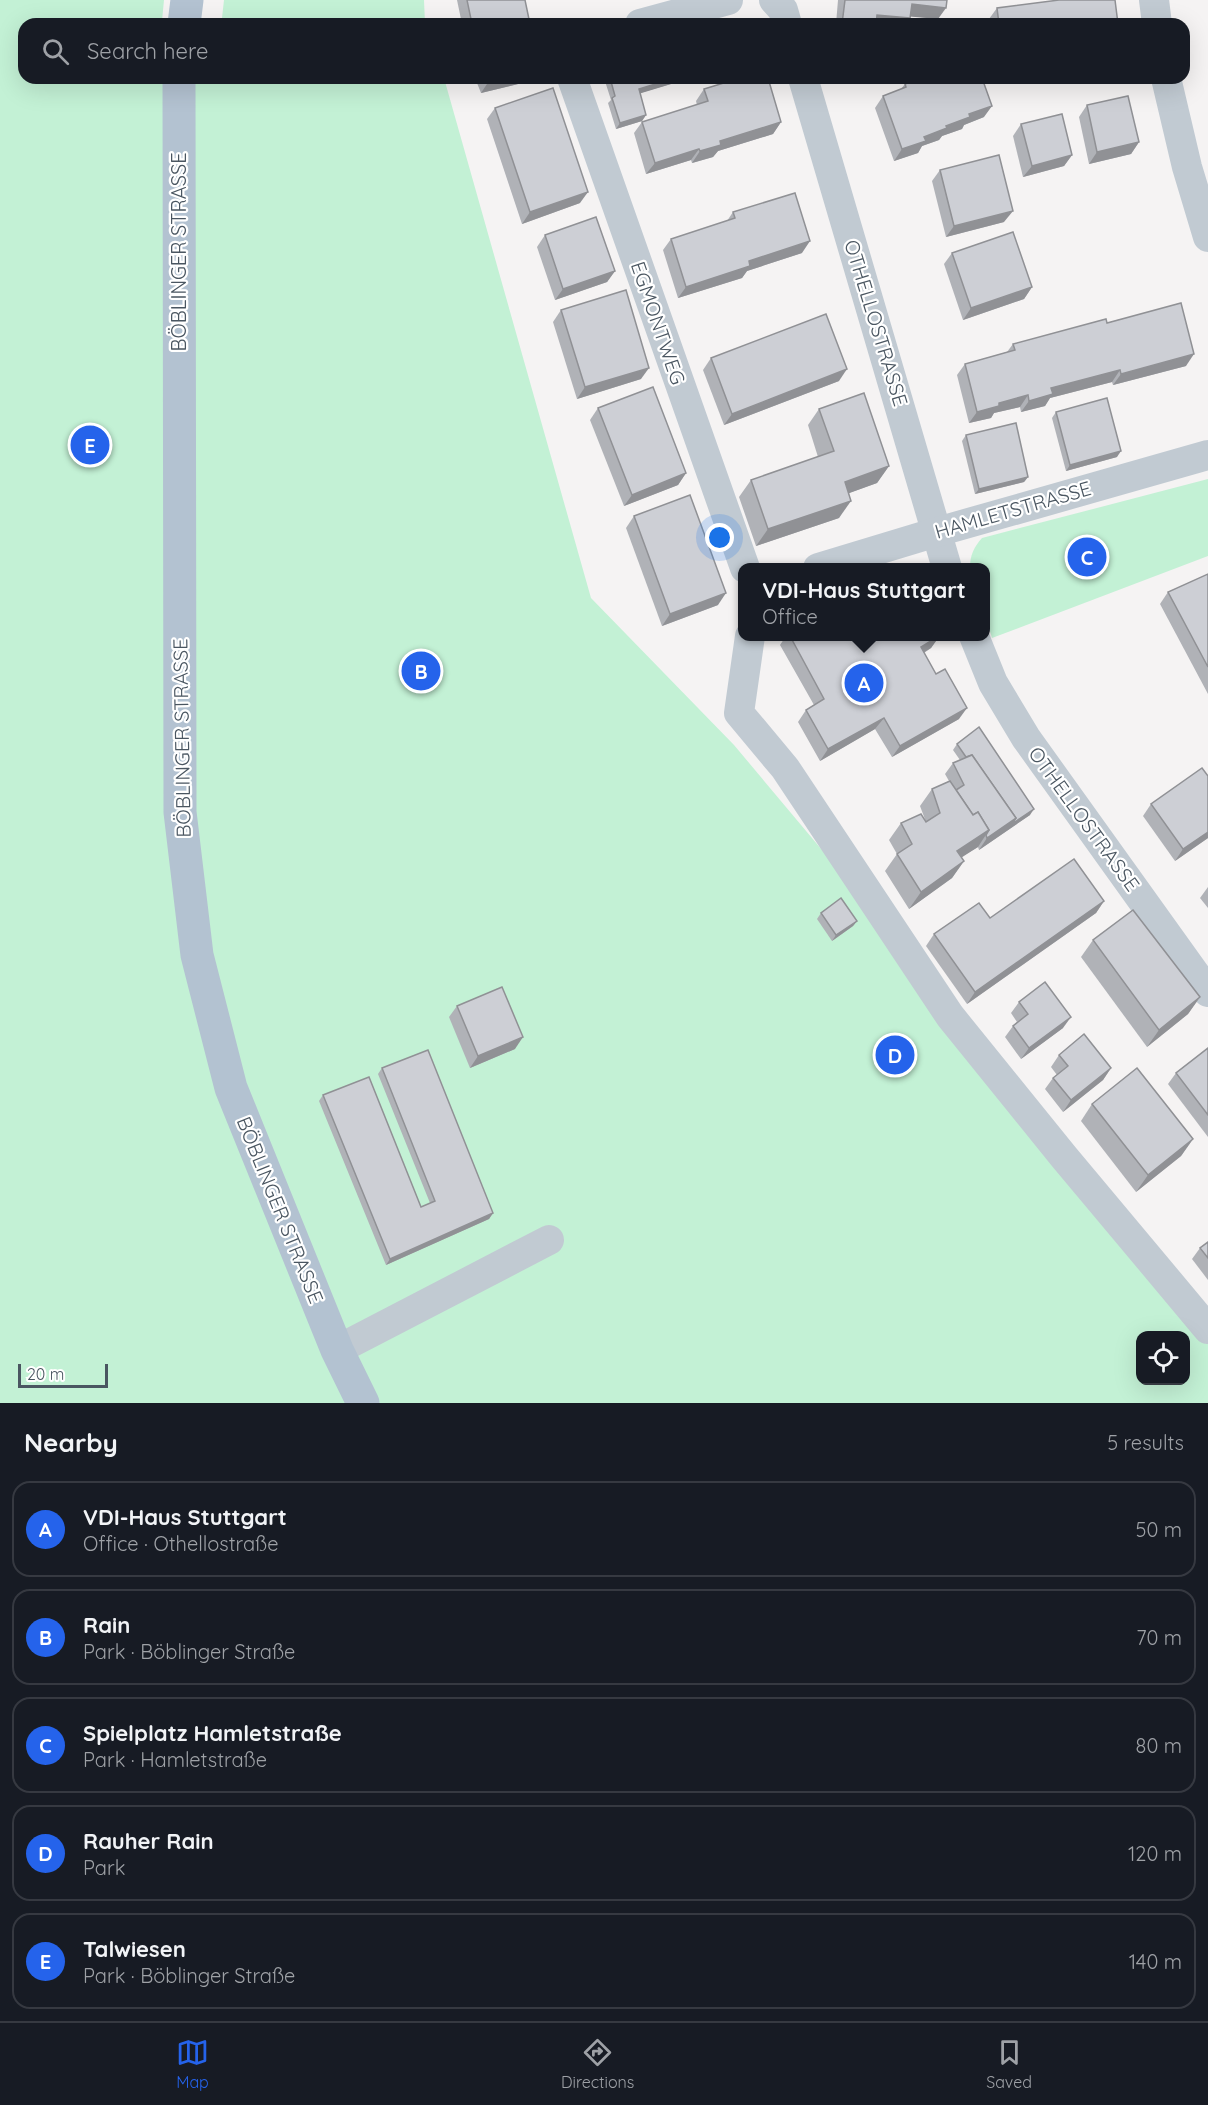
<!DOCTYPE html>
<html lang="en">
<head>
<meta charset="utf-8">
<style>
  body { margin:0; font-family:Quicksand,sans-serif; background:#20242c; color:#f1f3f6 }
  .controls { position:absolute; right:18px; bottom:18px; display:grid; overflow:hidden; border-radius:12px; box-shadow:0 6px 24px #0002 }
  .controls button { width:54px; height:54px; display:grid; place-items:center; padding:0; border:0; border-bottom:2px solid #363941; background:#171b24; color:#f1f3f6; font:30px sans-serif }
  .scale { position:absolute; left:18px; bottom:15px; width:90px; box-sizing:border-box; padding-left:6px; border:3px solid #4a5661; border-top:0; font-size:16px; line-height:21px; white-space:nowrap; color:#4a5661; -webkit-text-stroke:4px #fff; paint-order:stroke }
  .you { position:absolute; left:720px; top:538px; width:21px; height:21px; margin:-15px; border:4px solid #fff; border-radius:50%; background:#1a73e8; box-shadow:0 0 0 9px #1a73e833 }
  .badge { display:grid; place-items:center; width:39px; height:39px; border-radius:50%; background:#2563eb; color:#fff; font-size:20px; font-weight:700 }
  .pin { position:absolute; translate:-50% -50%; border:3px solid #fff; box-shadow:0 2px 6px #0006 }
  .popup { position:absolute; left:738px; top:563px; width:252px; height:78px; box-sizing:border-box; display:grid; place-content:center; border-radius:12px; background:#171b24; filter:drop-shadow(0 2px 4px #0005); font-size:20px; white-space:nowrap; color:#9ea1a6 }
  .popup b { font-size:22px; color:#f1f3f6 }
  .popup::after { content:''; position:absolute; left:50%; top:100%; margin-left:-12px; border:12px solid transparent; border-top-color:#171b24 }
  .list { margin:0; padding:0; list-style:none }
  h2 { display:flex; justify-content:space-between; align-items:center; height:78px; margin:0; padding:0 24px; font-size:26px }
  h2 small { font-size:20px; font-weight:400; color:#9ea1a6 }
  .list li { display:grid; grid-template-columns:39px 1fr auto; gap:18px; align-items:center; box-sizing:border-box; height:96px; margin:0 12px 12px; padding:0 12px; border:2px solid #363941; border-radius:18px }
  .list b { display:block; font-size:22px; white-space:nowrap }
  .list p { margin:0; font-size:20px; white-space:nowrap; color:#9ea1a6 }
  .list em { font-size:20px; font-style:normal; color:#9ea1a6 }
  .icon { flex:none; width:33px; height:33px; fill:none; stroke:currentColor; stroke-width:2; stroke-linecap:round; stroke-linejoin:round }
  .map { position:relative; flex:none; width:1208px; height:1403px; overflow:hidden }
  .search { position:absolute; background:#171b24; box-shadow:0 6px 24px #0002; left:18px; right:18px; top:18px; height:66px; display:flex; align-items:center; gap:15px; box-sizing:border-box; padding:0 21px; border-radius:18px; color:#9ea1a6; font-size:22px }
  .sheet { height:618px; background:#171b24 }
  nav { display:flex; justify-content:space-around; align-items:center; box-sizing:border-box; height:84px; border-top:2px solid #363941; background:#171b24; font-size:16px; color:#9ea1a6 }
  nav a { display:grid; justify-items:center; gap:3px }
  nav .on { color:#2563eb }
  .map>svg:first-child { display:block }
</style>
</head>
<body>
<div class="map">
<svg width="1208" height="1403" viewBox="0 0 1208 1403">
  <rect width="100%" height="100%" fill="#f5f3f3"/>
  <!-- green -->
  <g fill="#c3f1d5" fill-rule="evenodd">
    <path d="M0,0H164L162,21L202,24H24V78H444L591,598L734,745L1208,1310V1403H0ZM1140,1336H1186V1380H1140Z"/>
    <polygon points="224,0 424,0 425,24 322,24 222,18"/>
    <path d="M1208,479V556L992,638L986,618V568L970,567C970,555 974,547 982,538Z"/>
  </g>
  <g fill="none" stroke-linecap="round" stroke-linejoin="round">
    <!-- minor -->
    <g stroke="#c1cad2" stroke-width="30">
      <polyline points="774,0 783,10 787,24"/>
      <polyline points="1154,0 1157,24"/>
      <polyline points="640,24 728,0"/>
      <polyline points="572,78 745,568"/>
      <polyline points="803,78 947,568"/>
      <polyline points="1166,78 1187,167 1208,237"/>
      <polyline points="818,568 937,532 1208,455"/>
      <polyline points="750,636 739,713 785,768 950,1016 1064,1157 1208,1329"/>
      <polyline points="974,636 993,683 1026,738 1208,992"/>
      <polyline points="337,1350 549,1240"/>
    </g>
    <!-- major -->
    <g stroke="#b3c2d1" stroke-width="33">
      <polyline points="184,24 187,0"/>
      <polyline points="179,78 180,812 197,955 231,1088 337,1350 363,1403"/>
    </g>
  </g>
  <!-- wall -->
  <g fill="#b0b2b7">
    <polygon points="457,0 525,0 530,24 462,24"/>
    <polygon points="838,0 947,0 938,19 911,16 910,18 906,24 836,24"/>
    <polygon points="997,8 1118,24 989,24 989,19"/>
    <polygon points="475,78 535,78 534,80 481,93"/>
    <polygon points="604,78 691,78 640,93 646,115 642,121 616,129 608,103 611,100"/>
    <polygon points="730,78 768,78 781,122 773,134 718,151 713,157 692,163 691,160 646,174 634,133 642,122 697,105 696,101 704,89 731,81"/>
    <polygon points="905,84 984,117 964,125 962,129 942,136 939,140 922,146 918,153 894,161 875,108 883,96 901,89"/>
    <polygon points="1087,105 1139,142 1131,154 1089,164 1079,117"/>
    <polygon points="495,108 580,203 522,224 487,119"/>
    <polygon points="1021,124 1072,155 1064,166 1023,177 1013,136"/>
    <polygon points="940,170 1004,222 946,237 932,181"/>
    <polygon points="733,212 802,253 747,271 742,278 678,298 663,250 671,239 727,221"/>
    <polygon points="545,235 615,271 607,282 555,300 537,247"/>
    <polygon points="952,253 1032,287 1024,299 963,320 944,264"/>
    <polygon points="561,310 641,379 577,399 553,322"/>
    <polygon points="1107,323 1186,366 1113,385 1112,382 1050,398 1045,406 1021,412 1020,407 994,413 991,418 969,423 957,375 965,364 1007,352 1013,344"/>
    <polygon points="711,358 839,381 724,425 703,370"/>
    <polygon points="598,408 686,473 678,485 624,506 590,420"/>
    <polygon points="819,409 889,466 877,483 849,493 839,518 756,546 739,497 751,480 818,457 808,425"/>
    <polygon points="1056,412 1117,457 1066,471 1052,418"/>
    <polygon points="966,435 1028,477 1024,482 975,494 962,441"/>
    <polygon points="634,516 718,605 662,626 626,528"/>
    <polygon points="1208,574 1208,694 1160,604 1168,592"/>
    <polygon points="786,636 939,636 931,648 924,653 959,719 892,757 875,729 820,761 798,722 806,710 814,705 780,645"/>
    <polygon points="957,744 1030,815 979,850 978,847 961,857 964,861 952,878 909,909 885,871 897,854 889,840 901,823 926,822 920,806 932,789 949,781 945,774 953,763 960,760 953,750"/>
    <polygon points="1151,804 1208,838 1175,861 1143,816"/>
    <polygon points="1208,887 1208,908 1200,898"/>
    <polygon points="1104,901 1096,913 967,1004 926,946 934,934 990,918"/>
    <polygon points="821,913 857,921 853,926 832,941 817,919"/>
    <polygon points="1093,940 1200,997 1188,1014 1147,1047 1081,957"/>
    <polygon points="1019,1002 1063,1028 1021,1059 1005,1037 1013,1026 1017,1022 1011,1013"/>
    <polygon points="457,1006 515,1049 470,1068 449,1017"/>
    <polygon points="1208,1048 1208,1137 1168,1084 1176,1073"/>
    <polygon points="1059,1055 1111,1068 1103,1080 1063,1112 1045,1089 1053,1078 1057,1075 1051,1067"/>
    <polygon points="382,1068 493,1213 489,1219 386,1265 319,1101 323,1095 421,1207 430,1203 378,1074"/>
    <polygon points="1092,1104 1193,1139 1181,1156 1136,1192 1081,1121"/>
    <polygon points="1208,1242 1208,1280 1192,1259 1200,1248"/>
  </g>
  <!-- shaded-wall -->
  <g fill="#909195">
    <polygon points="912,4 946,8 938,19 904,16"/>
    <polygon points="877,15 910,18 906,24 871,24"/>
    <polygon points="501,78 535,78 534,80 481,93 489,81"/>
    <polygon points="675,78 691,78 635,95 639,89"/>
    <polygon points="992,106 984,117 964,125 962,129 942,136 939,140 922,146 918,153 894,161 902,149 924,137 969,114"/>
    <polygon points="646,115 642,121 616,129 620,123"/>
    <polygon points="781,122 773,134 718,151 713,157 692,163 700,151 720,141"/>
    <polygon points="1139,142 1131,154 1089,164 1097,152"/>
    <polygon points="699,149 691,160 646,174 655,163"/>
    <polygon points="1072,155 1064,166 1023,177 1032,166"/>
    <polygon points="588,192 580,203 522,224 530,212"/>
    <polygon points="1013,211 1004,222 946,237 954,226"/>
    <polygon points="810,241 802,253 747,271 742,278 678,298 686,287 749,261"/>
    <polygon points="615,271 607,282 555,300 563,289"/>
    <polygon points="1032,287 1024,299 963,320 971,308"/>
    <polygon points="1194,354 1186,366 1113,385 1121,374"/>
    <polygon points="649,368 641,379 577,399 585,387"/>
    <polygon points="847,369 839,381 724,425 732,414"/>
    <polygon points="1120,370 1112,382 1050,398 1045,406 1021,412 1029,401 1051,388"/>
    <polygon points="1028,395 1020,407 994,413 991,418 969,423 977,412 999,403"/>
    <polygon points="1121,451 1117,457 1066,471 1070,465"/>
    <polygon points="889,466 877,483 833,499 845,482"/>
    <polygon points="686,473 678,485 624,506 632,495"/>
    <polygon points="1028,477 1024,482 975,494 979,489"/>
    <polygon points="851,501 839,518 756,546 768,529"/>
    <polygon points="726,593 718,605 662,626 670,614"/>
    <polygon points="939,637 931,648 913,659 921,647"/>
    <polygon points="967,708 959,719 892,757 900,746"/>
    <polygon points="884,718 875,729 820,761 828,749"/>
    <polygon points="1034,809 1030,815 979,850 987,838 1016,818"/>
    <polygon points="989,830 978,847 945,868 957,851"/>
    <polygon points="1208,832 1208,838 1175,861 1183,849"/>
    <polygon points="964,861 952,878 909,909 921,892"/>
    <polygon points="1104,901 1096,913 967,1004 975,992"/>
    <polygon points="857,921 853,926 832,941 836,935"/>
    <polygon points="1200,997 1188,1014 1147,1047 1159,1030"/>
    <polygon points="1071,1017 1063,1028 1021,1059 1029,1048"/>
    <polygon points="523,1037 515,1049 470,1068 478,1056"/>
    <polygon points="1111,1068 1103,1080 1063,1112 1071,1100"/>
    <polygon points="1193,1139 1181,1156 1136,1192 1148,1175"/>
    <polygon points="493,1213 489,1219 386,1265 390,1259"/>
  </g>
  <!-- building -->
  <g fill="#cdcfd5" stroke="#909195" stroke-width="1.5">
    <polygon points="467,0 525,0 530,24 472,24"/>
    <polygon points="845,0 947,0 946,8 912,4 910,18 877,15 876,24 842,24"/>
    <polygon points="1059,0 1115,0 1118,24 999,24 997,8"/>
    <polygon points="488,78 501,78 489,81"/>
    <polygon points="610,78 675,78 639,89 646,115 620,123 612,98 615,96"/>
    <polygon points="740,78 768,78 781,122 720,141 721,145 700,151 699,149 655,163 642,122 708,101 704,89"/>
    <polygon points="920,78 982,78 992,106 969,114 970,117 946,126 947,128 924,137 926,141 902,149 883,96 906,87 905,84"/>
    <polygon points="553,88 588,192 530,212 495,108"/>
    <polygon points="1128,96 1139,142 1097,152 1087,105"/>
    <polygon points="1062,114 1072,155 1032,166 1021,124"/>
    <polygon points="999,155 1013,211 954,226 940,170"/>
    <polygon points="795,193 810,241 749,261 750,266 686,287 671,239 735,218 733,212"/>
    <polygon points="596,217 615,271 563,289 545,235"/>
    <polygon points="1013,232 1032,287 971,308 952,253"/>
    <polygon points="626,290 649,368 585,387 561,310"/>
    <polygon points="1181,303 1194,354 1121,374 1120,370 1051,388 1053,394 1029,401 1028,395 999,403 999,406 977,412 965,364 1015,350 1013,344 1106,319 1107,323"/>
    <polygon points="826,314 847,369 732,414 711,358"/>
    <polygon points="653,387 686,473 632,495 598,408"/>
    <polygon points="864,393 889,466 845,482 851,501 768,529 751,480 834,451 819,409"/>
    <polygon points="1107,398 1121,451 1070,465 1056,412"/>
    <polygon points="1016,423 1028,477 979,489 966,435"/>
    <polygon points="690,495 726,593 670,614 634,516"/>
    <polygon points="1208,574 1208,667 1168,592"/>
    <polygon points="790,636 939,636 921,647 936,674 945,669 967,708 900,746 884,718 828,749 806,710 824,699"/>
    <polygon points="979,727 1034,809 1012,824 1016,818 972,755 966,757 957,744"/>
    <polygon points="972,755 1016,818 987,838 986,835 989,830 978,812 973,815 956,790 964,785 953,763"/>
    <polygon points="1202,768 1208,776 1208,832 1183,849 1151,804"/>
    <polygon points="950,781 973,815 978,812 989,830 957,851 964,861 921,892 897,854 912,844 901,823 921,814 926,822 940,813 932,789"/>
    <polygon points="1074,859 1104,901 975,992 934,934 979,903 990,918"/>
    <polygon points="841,898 857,921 836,935 821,913"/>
    <polygon points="1133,910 1200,997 1159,1030 1093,940"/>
    <polygon points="1045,982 1071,1017 1029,1048 1013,1026 1028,1014 1019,1002"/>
    <polygon points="502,987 523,1037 478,1056 457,1006"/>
    <polygon points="1084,1034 1111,1068 1071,1100 1053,1078 1068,1066 1059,1055"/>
    <polygon points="1208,1048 1208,1115 1176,1073"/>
    <polygon points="428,1050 493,1213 390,1259 323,1095 369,1077 421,1207 435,1201 382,1068"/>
    <polygon points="1137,1068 1193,1139 1148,1175 1092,1104"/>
    <polygon points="1208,1242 1208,1258 1200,1248"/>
  </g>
  <g text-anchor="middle" stroke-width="4.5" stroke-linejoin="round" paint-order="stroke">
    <!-- street labels -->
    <g font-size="20" fill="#4a5661" stroke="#fff">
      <text transform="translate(179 252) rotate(-90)" y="7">BÖBLINGER STRASSE</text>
      <text transform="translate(658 323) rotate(71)" y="7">EGMONTWEG</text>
      <text transform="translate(876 323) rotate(73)" y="7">OTHELLOSTRASSE</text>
      <text transform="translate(1013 510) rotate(-16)" y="7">HAMLETSTRASSE</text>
      <text transform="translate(182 738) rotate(-91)" y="7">BÖBLINGER STRASSE</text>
      <text transform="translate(1084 819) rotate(54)" y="7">OTHELLOSTRASSE</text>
      <text transform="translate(280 1210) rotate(68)" y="7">BÖBLINGER STRASSE</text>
    </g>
  </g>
</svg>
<div class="controls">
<button><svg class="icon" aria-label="locate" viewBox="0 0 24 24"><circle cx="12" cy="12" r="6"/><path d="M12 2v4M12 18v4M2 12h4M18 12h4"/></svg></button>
</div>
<div class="scale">20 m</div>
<div class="you"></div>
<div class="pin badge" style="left:864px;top:683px">A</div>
<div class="popup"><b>VDI-Haus Stuttgart</b>Office</div>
<div class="pin badge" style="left:421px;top:671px">B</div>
<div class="pin badge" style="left:1087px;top:557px">C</div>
<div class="pin badge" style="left:895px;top:1055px">D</div>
<div class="pin badge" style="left:90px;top:445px">E</div>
<div class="search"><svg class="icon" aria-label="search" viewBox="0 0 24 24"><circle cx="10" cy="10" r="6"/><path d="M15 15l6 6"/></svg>Search here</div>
</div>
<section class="sheet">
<h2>Nearby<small>5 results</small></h2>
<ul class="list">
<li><span class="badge">A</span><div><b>VDI-Haus Stuttgart</b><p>Office · Othellostraße</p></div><em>50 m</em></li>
<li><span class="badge">B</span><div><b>Rain</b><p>Park · Böblinger Straße</p></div><em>70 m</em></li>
<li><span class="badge">C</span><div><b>Spielplatz Hamletstraße</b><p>Park · Hamletstraße</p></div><em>80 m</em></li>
<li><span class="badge">D</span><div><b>Rauher Rain</b><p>Park</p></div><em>120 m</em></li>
<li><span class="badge">E</span><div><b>Talwiesen</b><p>Park · Böblinger Straße</p></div><em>140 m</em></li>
</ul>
</section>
<nav>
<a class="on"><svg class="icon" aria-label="map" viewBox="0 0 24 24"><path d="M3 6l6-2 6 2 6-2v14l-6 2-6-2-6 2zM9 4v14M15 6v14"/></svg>Map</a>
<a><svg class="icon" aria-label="directions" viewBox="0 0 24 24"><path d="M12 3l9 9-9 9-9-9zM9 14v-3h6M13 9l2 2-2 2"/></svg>Directions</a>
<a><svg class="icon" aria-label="saved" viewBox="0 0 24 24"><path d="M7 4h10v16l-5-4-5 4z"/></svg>Saved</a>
</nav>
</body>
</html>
